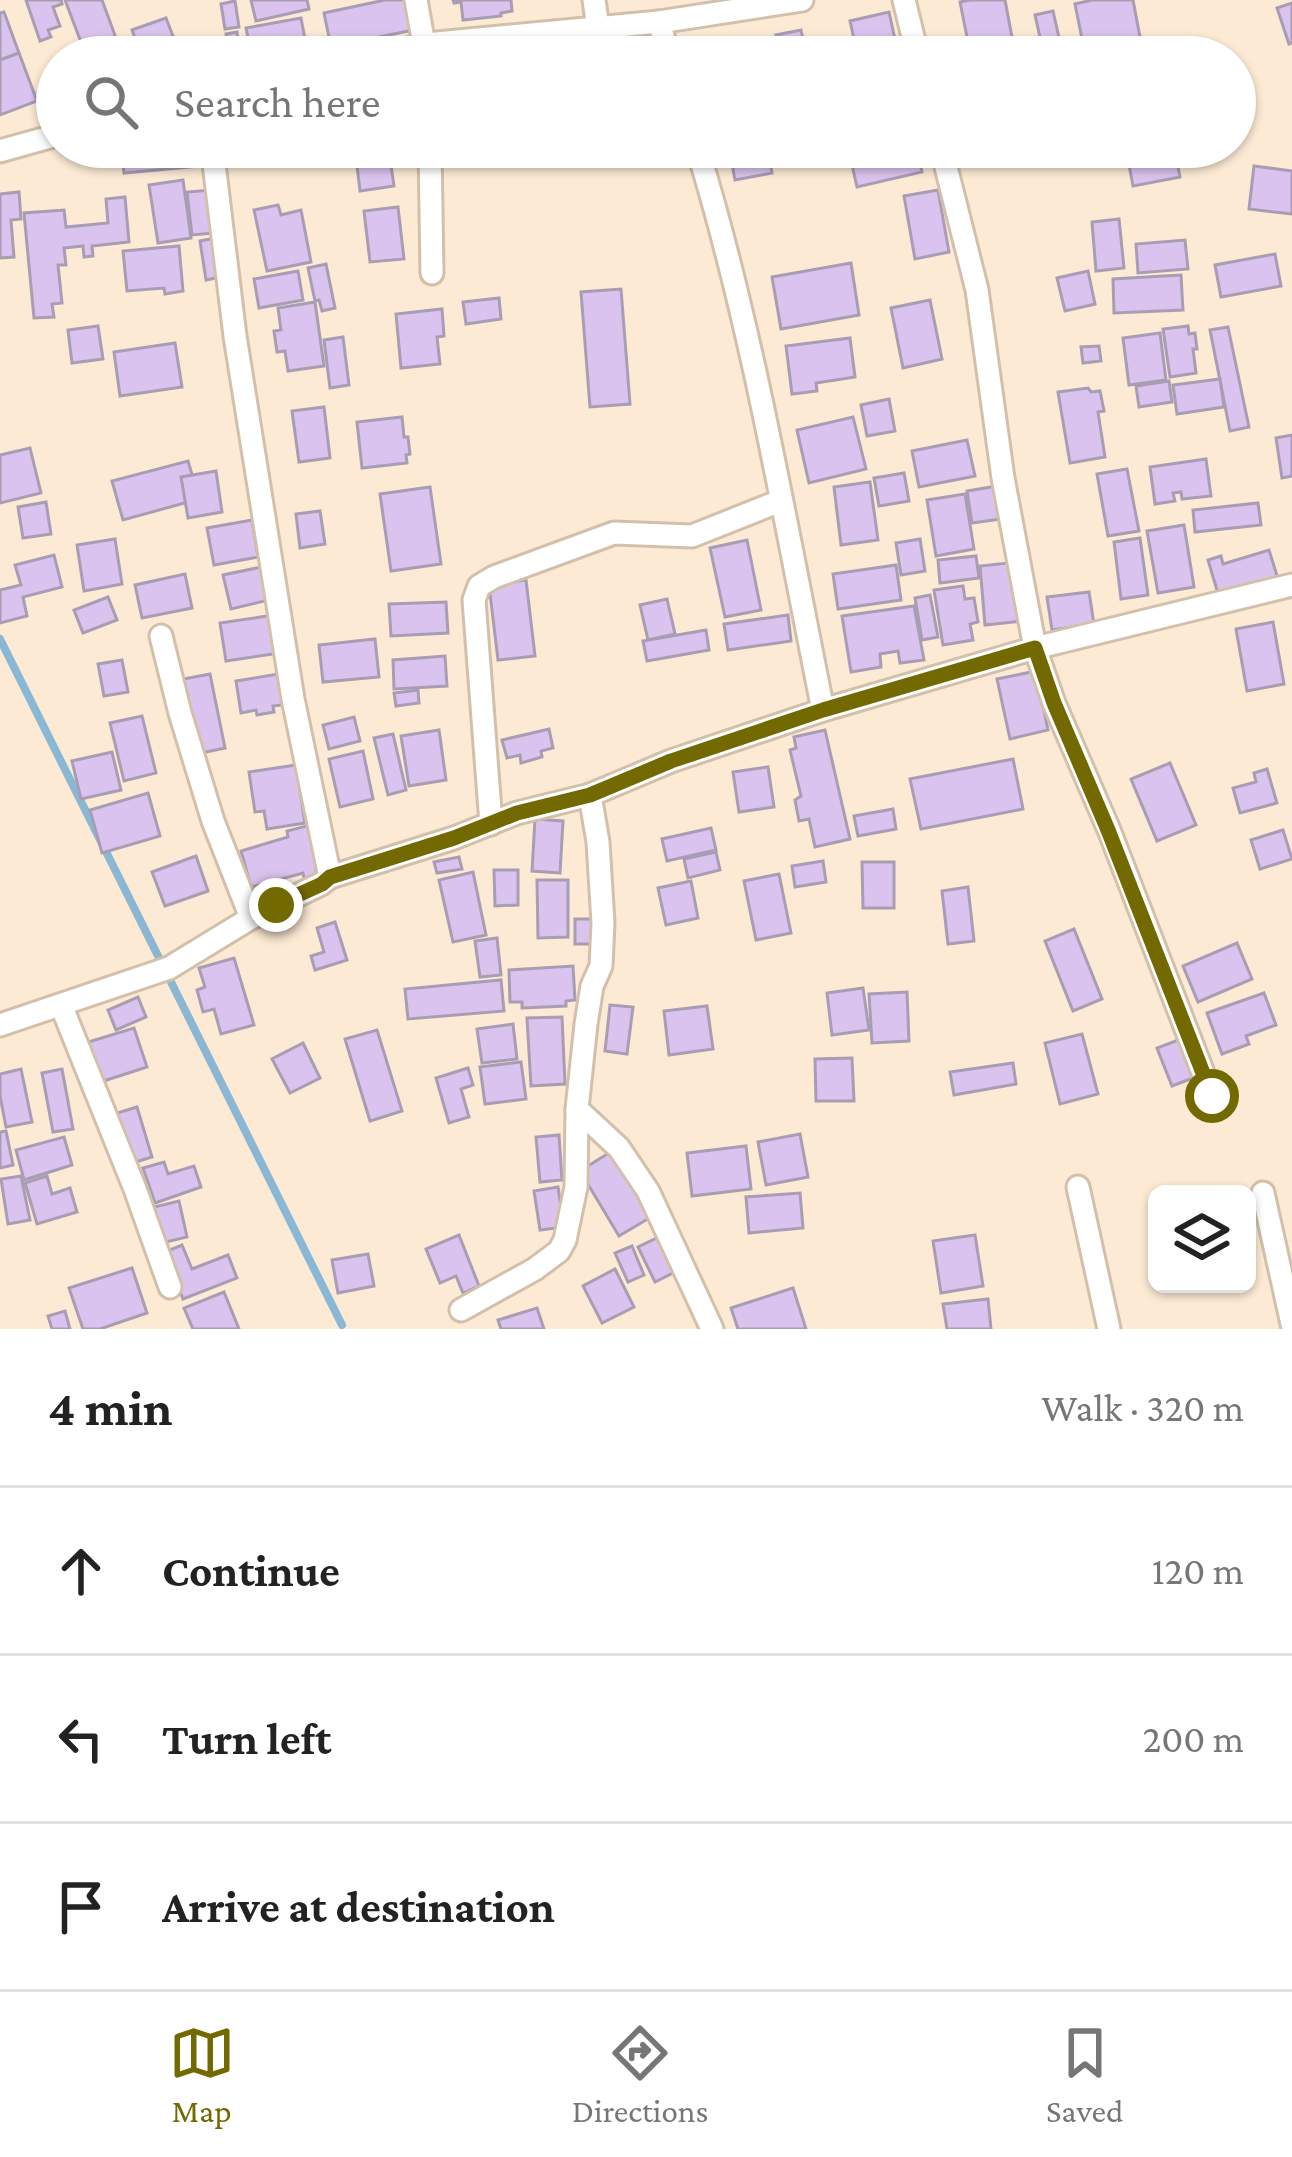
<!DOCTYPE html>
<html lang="en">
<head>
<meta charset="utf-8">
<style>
  body { margin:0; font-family:"Crimson Pro",serif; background:#f6f6f6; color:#222 }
  .controls { position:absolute; right:36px; bottom:36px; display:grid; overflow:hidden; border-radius:18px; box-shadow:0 3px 9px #0004 }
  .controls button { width:108px; height:108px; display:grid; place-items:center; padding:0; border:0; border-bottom:3px solid #e0e0e0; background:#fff; color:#222; font:60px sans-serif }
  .stop { position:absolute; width:36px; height:36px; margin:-27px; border:9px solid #726901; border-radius:50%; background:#fff }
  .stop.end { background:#726901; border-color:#fff; box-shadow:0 3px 12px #0008 }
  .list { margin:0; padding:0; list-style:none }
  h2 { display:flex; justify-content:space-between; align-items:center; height:156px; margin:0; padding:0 48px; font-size:51px }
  h2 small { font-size:39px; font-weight:400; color:#767676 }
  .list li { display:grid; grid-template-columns:78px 1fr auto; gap:36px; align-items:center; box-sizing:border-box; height:168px; padding:0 48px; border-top:3px solid #e0e0e0 }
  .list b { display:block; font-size:45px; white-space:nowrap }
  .list em { font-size:39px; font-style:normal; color:#767676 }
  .icon { flex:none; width:66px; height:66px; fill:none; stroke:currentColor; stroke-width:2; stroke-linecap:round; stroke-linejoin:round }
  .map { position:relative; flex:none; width:1292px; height:1329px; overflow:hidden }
  .search { position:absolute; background:#fff; box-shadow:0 3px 9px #0004; left:36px; right:36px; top:36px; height:132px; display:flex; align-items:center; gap:30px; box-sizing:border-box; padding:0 42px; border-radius:66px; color:#767676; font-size:45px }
  .sheet { height:660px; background:#fff }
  nav { display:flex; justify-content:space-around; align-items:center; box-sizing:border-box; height:168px; border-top:3px solid #e0e0e0; background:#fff; font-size:33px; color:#767676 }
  nav a { display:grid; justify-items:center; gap:6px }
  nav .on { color:#726901 }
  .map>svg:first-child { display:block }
</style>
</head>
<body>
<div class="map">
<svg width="1292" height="1329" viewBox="0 0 1292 1329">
  <rect width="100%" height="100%" fill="#fcead4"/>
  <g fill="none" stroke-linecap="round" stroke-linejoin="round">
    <!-- stream -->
    <polyline stroke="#8ab8d4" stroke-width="8" points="0,639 342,1325"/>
  </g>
  <!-- building -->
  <g fill="#dac4ef" stroke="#a89db3" stroke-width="3">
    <polygon points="26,0 61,0 62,4 53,7 60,26 48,30 51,37 40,41"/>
    <polygon points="65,0 102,0 116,38 84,50"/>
    <polygon points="251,0 307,0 309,9 256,21"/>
    <polygon points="385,0 407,0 413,30 331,47 324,13"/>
    <polygon points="453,0 511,0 512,11 501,13 501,16 463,20 461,2 454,3"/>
    <polygon points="970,0 1005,0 1014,48 1000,50 1001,57 971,57 960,2"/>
    <polygon points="1092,0 1133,0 1140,37 1084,49 1075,4"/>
    <polygon points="235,1 239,27 225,29 221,4"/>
    <polygon points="1292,3 1292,43 1289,44 1277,8"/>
    <polygon points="1053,11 1062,51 1044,55 1035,15"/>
    <polygon points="4,12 19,53 0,60 0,13"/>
    <polygon points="889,12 898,53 880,57 858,57 850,21"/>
    <polygon points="166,18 181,57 142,57 132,30"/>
    <polygon points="301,18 307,50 289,53 290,57 252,57 246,28"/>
    <polygon points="801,30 807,57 781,57 776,35"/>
    <polygon points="237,32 240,53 229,55 226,34"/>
    <polygon points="19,53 37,101 0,115 0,60"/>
    <polygon points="121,147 199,147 201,166 124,173"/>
    <polygon points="729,147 767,147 772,173 735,180"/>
    <polygon points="781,147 812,147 814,159 783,163"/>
    <polygon points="848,147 916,147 922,172 857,187"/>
    <polygon points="1162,147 1174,147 1180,177 1133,186 1127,154"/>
    <polygon points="389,152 394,186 360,191 356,157"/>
    <polygon points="1254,166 1292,171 1292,214 1249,209"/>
    <polygon points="183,180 191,238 158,243 149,185"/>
    <polygon points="211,190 215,233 192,235 187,192"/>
    <polygon points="938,190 949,252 915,259 904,196"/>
    <polygon points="19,192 21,219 11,220 14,257 0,258 0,194"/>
    <polygon points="125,197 129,242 92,246 93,256 84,257 83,246 64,248 66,265 58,265 62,303 52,304 54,317 34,318 24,213 64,210 66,227 108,223 106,199"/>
    <polygon points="278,205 281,215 301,210 311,262 267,271 254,210"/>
    <polygon points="398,207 404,259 370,262 364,211"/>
    <polygon points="1119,219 1124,268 1096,271 1092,222"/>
    <polygon points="215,238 221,277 206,280 200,241"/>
    <polygon points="1185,240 1188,269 1138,273 1136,244"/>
    <polygon points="179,246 183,291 165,294 164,288 127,291 123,251"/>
    <polygon points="1275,254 1281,286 1221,297 1215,265"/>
    <polygon points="851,263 859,315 781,329 772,277"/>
    <polygon points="326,264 335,308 322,311 319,300 315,301 308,268"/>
    <polygon points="298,271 303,300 259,308 254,279"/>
    <polygon points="1088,271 1095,304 1065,311 1057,278"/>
    <polygon points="1181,275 1183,310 1114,313 1113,279"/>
    <polygon points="621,289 630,404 590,407 581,292"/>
    <polygon points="499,298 501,319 466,324 463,302"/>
    <polygon points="930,300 942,359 903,368 891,308"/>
    <polygon points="315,302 324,366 288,371 285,351 277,352 274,331 281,330 278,308"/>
    <polygon points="442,309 444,336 437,337 440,364 401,368 396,314"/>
    <polygon points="98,326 103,359 72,363 68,330"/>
    <polygon points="1188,326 1189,334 1195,333 1197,349 1193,349 1196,373 1170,377 1163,329"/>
    <polygon points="1228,327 1249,427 1230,431 1210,330"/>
    <polygon points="1160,333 1166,380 1129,385 1123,338"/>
    <polygon points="343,337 349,385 330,388 324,340"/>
    <polygon points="850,338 855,377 816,383 817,391 792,394 786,346"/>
    <polygon points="175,343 182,387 120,396 114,352"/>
    <polygon points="1099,346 1101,361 1083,363 1081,347"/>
    <polygon points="1220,379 1224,407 1177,414 1173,385"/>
    <polygon points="1169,381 1172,402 1139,407 1136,386"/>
    <polygon points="1088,388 1091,392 1100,391 1104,411 1098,412 1105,457 1070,463 1058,392"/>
    <polygon points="889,399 895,431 867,436 861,405"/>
    <polygon points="324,407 330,458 299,462 292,411"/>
    <polygon points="402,417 404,437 408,437 410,454 406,455 407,463 362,468 357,422"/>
    <polygon points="853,417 866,469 809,483 797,430"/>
    <polygon points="1292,435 1292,476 1282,478 1276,438"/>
    <polygon points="967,440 975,476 919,487 912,451"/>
    <polygon points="30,448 41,493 0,503 0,455"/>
    <polygon points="1206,459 1211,496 1182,499 1181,492 1173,493 1175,501 1155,504 1150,467"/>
    <polygon points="188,461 199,499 123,520 112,481"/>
    <polygon points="1127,469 1139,531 1108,536 1097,474"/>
    <polygon points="216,471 222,512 188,518 181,477"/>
    <polygon points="904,473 909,501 879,506 874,478"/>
    <polygon points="870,482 878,540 841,545 834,487"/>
    <polygon points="1003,485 1008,518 972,523 967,491"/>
    <polygon points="430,487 441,564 391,571 380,494"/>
    <polygon points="965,494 974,549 936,556 927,500"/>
    <polygon points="46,502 51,534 23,538 18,507"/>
    <polygon points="1258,503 1261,525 1195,532 1193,510"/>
    <polygon points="320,511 325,544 300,548 296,514"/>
    <polygon points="252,520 258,557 214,565 207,528"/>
    <polygon points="1184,525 1194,587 1158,593 1147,531"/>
    <polygon points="1140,538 1148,595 1121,599 1114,542"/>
    <polygon points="115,539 122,584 84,591 77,545"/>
    <polygon points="920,539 925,571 901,575 896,543"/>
    <polygon points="747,540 761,610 725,617 710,548"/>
    <polygon points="1269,550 1278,579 1219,597 1208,560 1221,556 1223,564"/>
    <polygon points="54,555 62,587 23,597 27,616 0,623 0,590 21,585 15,565"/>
    <polygon points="976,556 979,578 940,583 938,560"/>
    <polygon points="1017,562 1022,621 985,625 980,566"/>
    <polygon points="896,565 901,600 838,609 833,574"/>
    <polygon points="266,566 273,599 231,609 223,575"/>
    <polygon points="185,574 192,608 142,618 135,585"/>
    <polygon points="526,580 535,656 498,660 489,585"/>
    <polygon points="963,586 965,599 974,598 978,622 970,624 973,640 943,645 934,590"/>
    <polygon points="1089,592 1094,624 1052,630 1047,597"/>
    <polygon points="930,595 938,637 922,640 915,598"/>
    <polygon points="108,597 117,620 83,633 74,610"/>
    <polygon points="667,599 675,634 648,640 640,605"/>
    <polygon points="446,602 448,633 391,636 389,604"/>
    <polygon points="914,606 924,660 900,663 898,651 880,654 881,667 851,672 842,616"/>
    <polygon points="274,615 280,653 226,661 220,623"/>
    <polygon points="788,615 791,641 728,650 724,624"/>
    <polygon points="1273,622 1284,684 1247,691 1236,629"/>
    <polygon points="706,630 709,650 647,661 643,641"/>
    <polygon points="375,639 379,677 323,682 319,645"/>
    <polygon points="445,656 447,686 394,689 393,660"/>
    <polygon points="122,660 128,692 104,696 98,664"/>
    <polygon points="1036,671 1048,730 1010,739 997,679"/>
    <polygon points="285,673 290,704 273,706 274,712 257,715 256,710 241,713 236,681"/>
    <polygon points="210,674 225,748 182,757 168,682"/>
    <polygon points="418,690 419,703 396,706 394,693"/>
    <polygon points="142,716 156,773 124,781 110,723"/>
    <polygon points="354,717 360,741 329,749 323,725"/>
    <polygon points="549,729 553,748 541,751 542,757 521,763 520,755 507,758 502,740"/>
    <polygon points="439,730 446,780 409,786 401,736"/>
    <polygon points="825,730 850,839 815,847 809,819 799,821 795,800 801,796 790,750 796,748 794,737"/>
    <polygon points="393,734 406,790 388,795 374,738"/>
    <polygon points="363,751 373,799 340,807 329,759"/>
    <polygon points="112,752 121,790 81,799 72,761"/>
    <polygon points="1013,759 1023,809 921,829 910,779"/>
    <polygon points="1170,763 1196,825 1157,841 1131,779"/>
    <polygon points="296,765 305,823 267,829 264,811 255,812 249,772"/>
    <polygon points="768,767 774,807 739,812 733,772"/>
    <polygon points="1267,769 1277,803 1240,813 1233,788 1256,782 1254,773"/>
    <polygon points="148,793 160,836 102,853 90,810"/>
    <polygon points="893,809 896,829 858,836 854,816"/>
    <polygon points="535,819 563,821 560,873 532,871"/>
    <polygon points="310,825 321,869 316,871 317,875 304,878 303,873 251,887 241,851 288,837 287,831"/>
    <polygon points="711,828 716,850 667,861 662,839"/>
    <polygon points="1283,830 1292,859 1260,869 1251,840"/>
    <polygon points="716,852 720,870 688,878 684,859"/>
    <polygon points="196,856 208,891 165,906 152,872"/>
    <polygon points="459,857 462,869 437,873 434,862"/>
    <polygon points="823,861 826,882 795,887 792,866"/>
    <polygon points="862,862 894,862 894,908 863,908"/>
    <polygon points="494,870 518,870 518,905 495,906"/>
    <polygon points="473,872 486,935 453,942 439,880"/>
    <polygon points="779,874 791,933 756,940 744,881"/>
    <polygon points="537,880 568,880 568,937 538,938"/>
    <polygon points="691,881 698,918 666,925 658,888"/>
    <polygon points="968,887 974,941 948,944 942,891"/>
    <polygon points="575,919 596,919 597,944 575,944"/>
    <polygon points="335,922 347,960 315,970 311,956 324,952 317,928"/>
    <polygon points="1074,929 1102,999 1073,1011 1045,941"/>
    <polygon points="497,938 501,975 480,977 475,941"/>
    <polygon points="1237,943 1252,979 1198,1002 1183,966"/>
    <polygon points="234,958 254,1025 221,1034 214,1009 203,1012 197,990 205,987 199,968"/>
    <polygon points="573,966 575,1000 566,1001 566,1006 522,1008 522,1002 510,1002 509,970"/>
    <polygon points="501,980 504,1011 408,1019 405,989"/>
    <polygon points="863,988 869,1030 832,1035 827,993"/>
    <polygon points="907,992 909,1041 872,1043 869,994"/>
    <polygon points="1264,993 1276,1025 1246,1036 1249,1044 1222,1054 1207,1013"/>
    <polygon points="138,997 146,1017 116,1030 108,1010"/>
    <polygon points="610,1005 633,1007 627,1054 605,1051"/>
    <polygon points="707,1006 713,1049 669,1055 664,1011"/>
    <polygon points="562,1017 565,1084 531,1086 527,1018"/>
    <polygon points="513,1024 517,1059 482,1063 477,1029"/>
    <polygon points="134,1028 147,1067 85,1087 72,1047"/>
    <polygon points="377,1030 402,1111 370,1121 345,1039"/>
    <polygon points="1082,1034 1098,1094 1060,1104 1045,1043"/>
    <polygon points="1186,1037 1201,1075 1172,1086 1157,1048"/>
    <polygon points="303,1043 320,1078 290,1093 272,1059"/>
    <polygon points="852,1058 854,1101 816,1101 815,1059"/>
    <polygon points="521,1062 526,1099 485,1104 480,1067"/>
    <polygon points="1013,1063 1016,1084 954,1095 950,1072"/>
    <polygon points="468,1068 473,1085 461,1089 469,1117 449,1123 436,1078"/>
    <polygon points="21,1069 32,1122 6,1127 0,1096 0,1074"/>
    <polygon points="62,1069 73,1129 53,1132 42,1073"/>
    <polygon points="137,1107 152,1157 126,1165 111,1115"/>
    <polygon points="6,1131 13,1165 0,1168 0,1132"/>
    <polygon points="800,1134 808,1177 766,1185 758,1142"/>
    <polygon points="559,1135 562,1180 540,1182 536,1137"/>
    <polygon points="64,1137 72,1165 24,1180 16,1150"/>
    <polygon points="746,1146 751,1189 692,1196 687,1153"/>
    <polygon points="612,1151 651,1217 619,1236 580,1171"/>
    <polygon points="164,1162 168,1174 194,1166 201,1187 155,1203 143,1168"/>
    <polygon points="21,1176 30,1220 8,1224 1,1179"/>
    <polygon points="47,1176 52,1194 70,1188 77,1212 37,1224 25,1183"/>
    <polygon points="558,1187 564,1227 540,1230 534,1191"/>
    <polygon points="800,1193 803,1228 749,1233 746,1197"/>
    <polygon points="179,1201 187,1237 162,1243 154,1207"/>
    <polygon points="665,1234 677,1271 655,1282 638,1247"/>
    <polygon points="459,1235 479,1286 463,1293 456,1276 440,1283 426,1249"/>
    <polygon points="975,1235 983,1286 941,1293 933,1241"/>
    <polygon points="182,1245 192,1269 228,1255 237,1278 183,1299 165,1252"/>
    <polygon points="632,1246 644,1275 628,1282 615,1253"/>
    <polygon points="368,1254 374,1286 338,1293 332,1260"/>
    <polygon points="132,1268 147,1313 100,1329 83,1329 69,1288"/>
    <polygon points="615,1269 634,1307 602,1323 583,1286"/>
    <polygon points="793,1288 806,1329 738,1329 731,1308"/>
    <polygon points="224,1292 239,1329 193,1329 184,1308"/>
    <polygon points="988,1299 991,1329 947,1329 943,1304"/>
    <polygon points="537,1308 544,1329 501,1329 498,1320"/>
    <polygon points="65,1311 70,1329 52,1329 48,1316"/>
  </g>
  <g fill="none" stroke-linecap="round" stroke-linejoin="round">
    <!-- minor casing -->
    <g stroke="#d2c0ab" stroke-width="27">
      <g id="minor">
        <polyline points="416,0 426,56"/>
        <polyline points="594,0 598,28"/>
        <polyline points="904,0 918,57"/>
        <polyline points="659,22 669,57"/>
        <polyline points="377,57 426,44 659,22 802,0"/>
        <polyline points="212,147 235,336 293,699 330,877"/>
        <polyline points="430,147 432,273"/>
        <path d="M697,147C753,330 785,522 823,710"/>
        <polyline points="941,147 977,290 1003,478 1035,648 1054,703 1109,830 1212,1096"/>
        <polyline points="0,151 57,135"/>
        <polyline points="161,636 180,713 213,821 251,918"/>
        <polyline points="491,824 474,600 479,586 494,577 614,533 692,536 780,501"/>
        <polyline points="61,1005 135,1189 170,1287"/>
        <polyline points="0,1025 169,968 251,918 321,884 330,877 454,838 517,813 590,795 671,761 823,710 1035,648 1292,585"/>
        <polyline points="577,1109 619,1148 648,1191 712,1329"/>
        <polyline points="1078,1187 1109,1329"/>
        <polyline points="1263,1193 1292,1324"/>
        <polyline points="461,1310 535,1269 559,1251 565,1240 576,1187 577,1109 586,1024 592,986 601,966 603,923 598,842 590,795"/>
      </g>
    </g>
    <!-- minor -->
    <use href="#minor" stroke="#fff" stroke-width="21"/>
  </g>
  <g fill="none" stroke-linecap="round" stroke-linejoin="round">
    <!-- route -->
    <polyline stroke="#726901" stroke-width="15" points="276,905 322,884 330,877 454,838 517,813 590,795 671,761 823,710 1035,648 1054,703 1108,830 1212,1096"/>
  </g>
</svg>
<div class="controls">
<button><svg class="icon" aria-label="layers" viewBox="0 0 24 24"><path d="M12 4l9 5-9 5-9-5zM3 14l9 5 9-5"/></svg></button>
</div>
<div class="stop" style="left:1212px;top:1096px"></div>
<div class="stop end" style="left:276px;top:905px"></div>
<div class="search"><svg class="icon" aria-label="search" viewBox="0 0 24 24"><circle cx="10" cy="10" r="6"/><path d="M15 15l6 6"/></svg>Search here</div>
</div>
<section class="sheet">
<h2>4 min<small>Walk · 320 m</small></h2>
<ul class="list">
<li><svg class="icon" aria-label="ahead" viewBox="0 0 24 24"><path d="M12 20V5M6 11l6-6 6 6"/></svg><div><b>Continue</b></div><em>120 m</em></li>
<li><svg class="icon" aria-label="left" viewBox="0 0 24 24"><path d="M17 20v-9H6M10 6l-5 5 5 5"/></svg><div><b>Turn left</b></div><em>200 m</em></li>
<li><svg class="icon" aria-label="arrive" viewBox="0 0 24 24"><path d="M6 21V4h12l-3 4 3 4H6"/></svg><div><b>Arrive at destination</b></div></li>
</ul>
</section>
<nav>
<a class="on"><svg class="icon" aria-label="map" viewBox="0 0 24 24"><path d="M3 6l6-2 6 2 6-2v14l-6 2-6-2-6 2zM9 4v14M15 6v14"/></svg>Map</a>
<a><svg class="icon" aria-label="directions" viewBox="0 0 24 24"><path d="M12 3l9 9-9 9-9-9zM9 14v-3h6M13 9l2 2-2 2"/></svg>Directions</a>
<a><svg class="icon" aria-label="saved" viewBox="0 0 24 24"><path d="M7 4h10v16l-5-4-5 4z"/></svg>Saved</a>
</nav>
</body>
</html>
